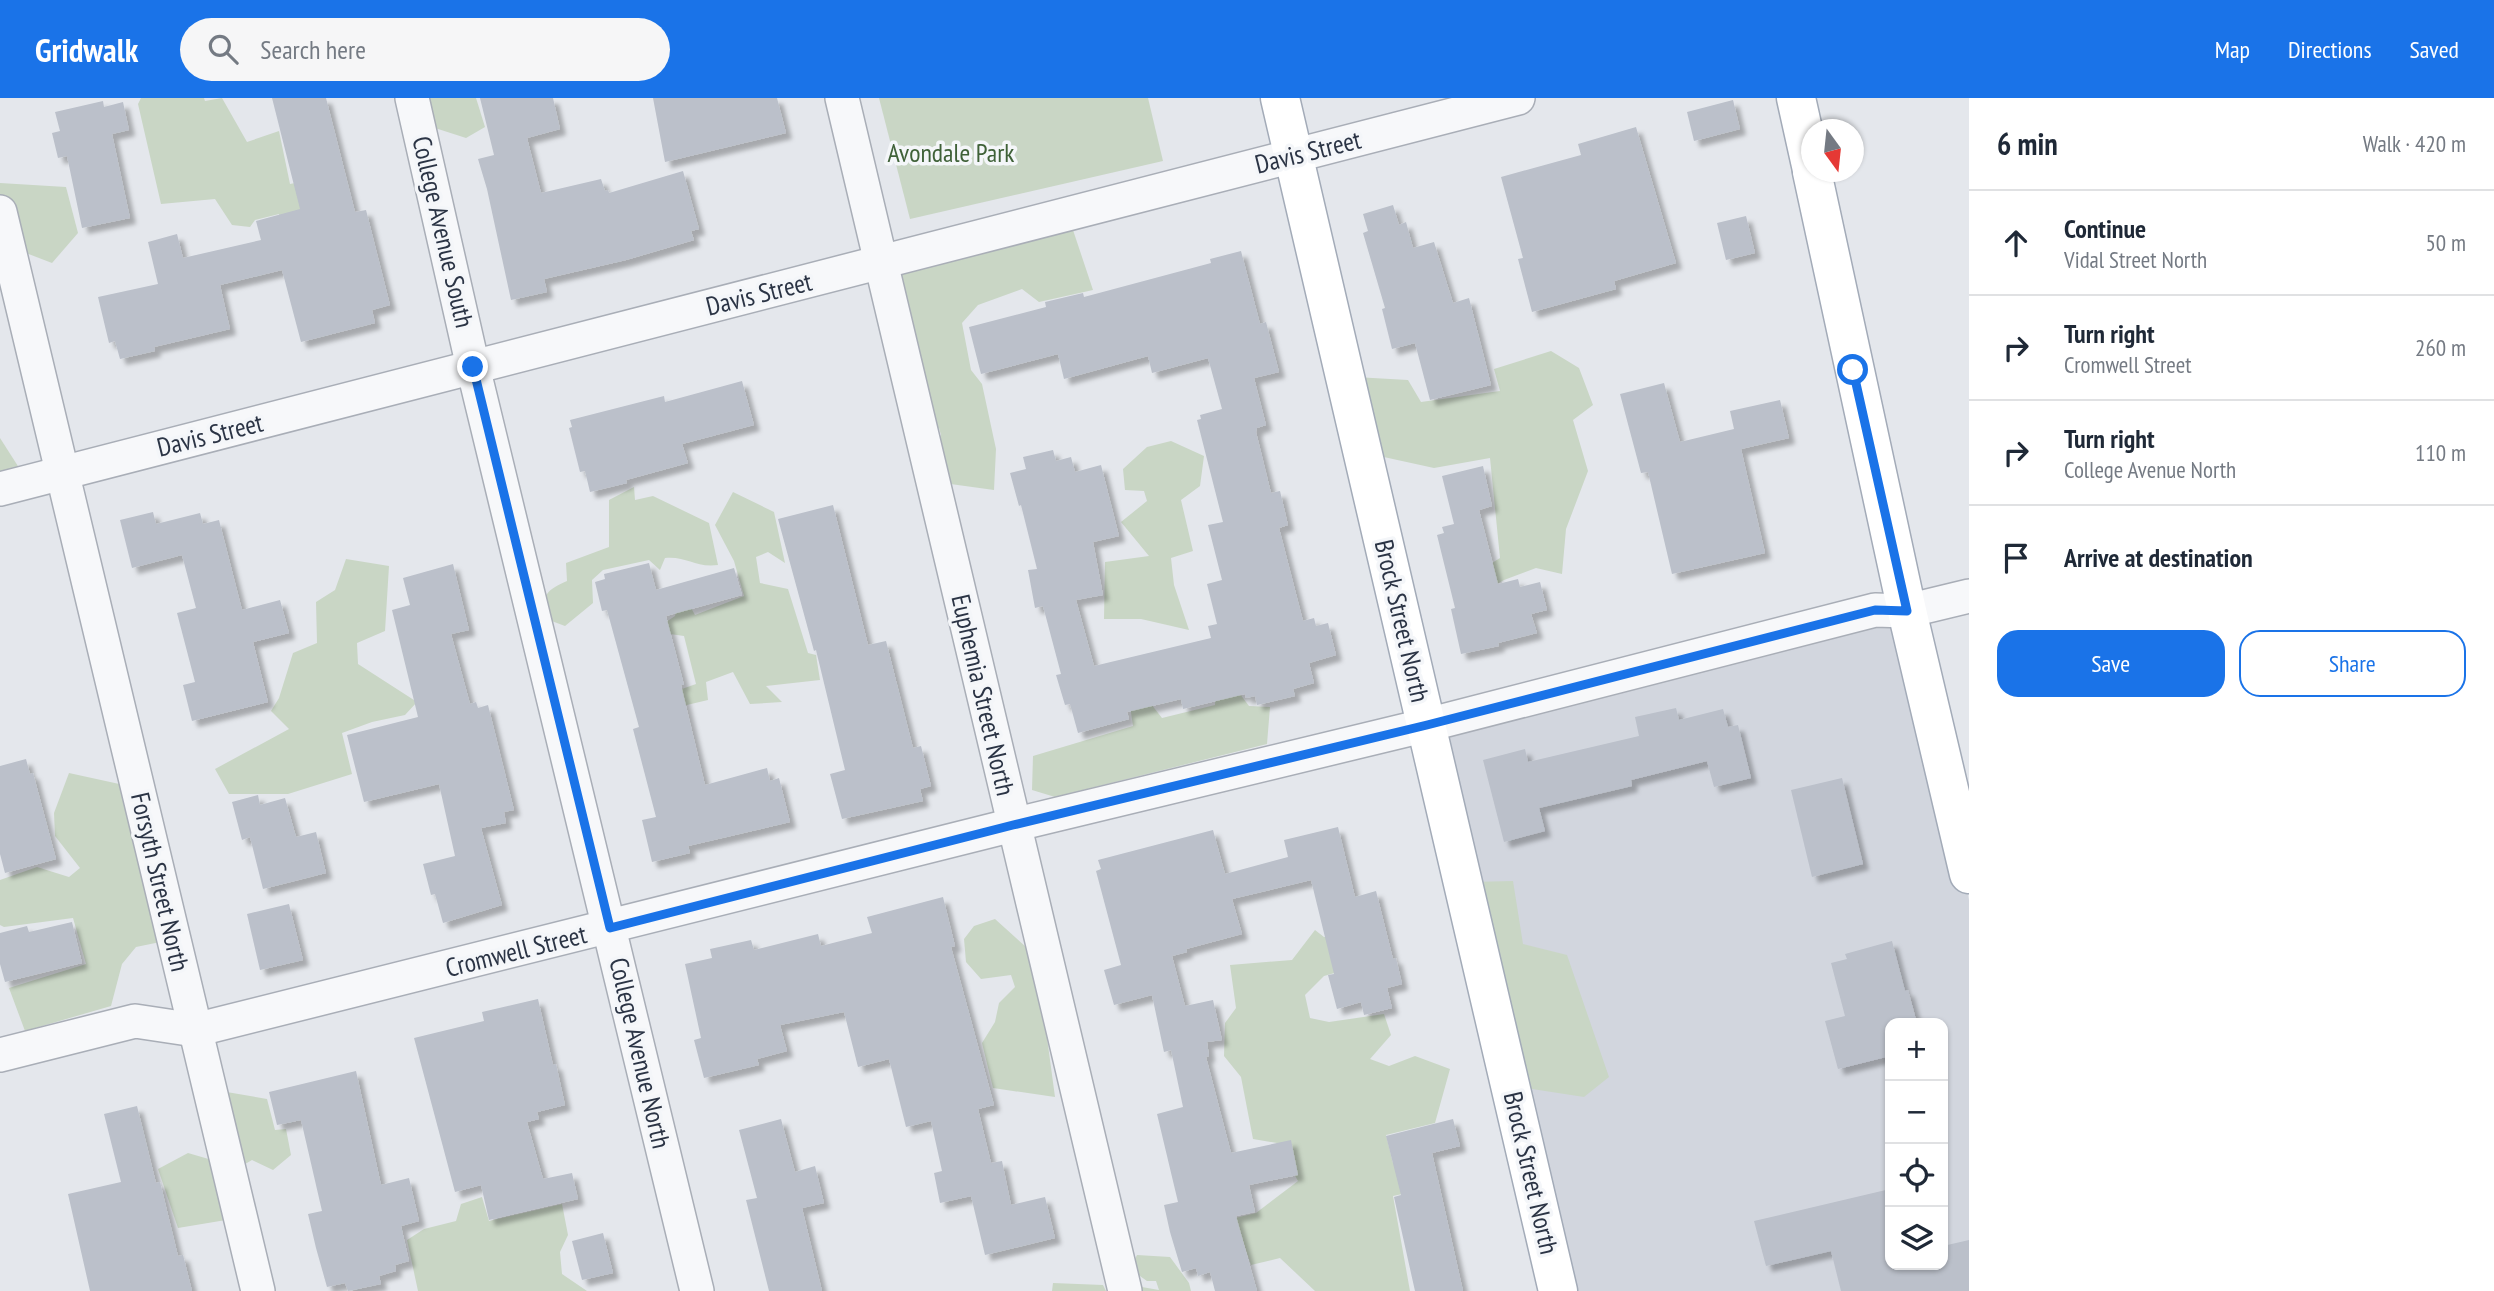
<!DOCTYPE html>
<html lang="en">
<head>
<meta charset="utf-8">
<style>
  body { margin:0; font-family:"PT Sans Narrow",sans-serif; background:#f6f6f7; color:#1f2937 }
  .controls { position:absolute; right:21px; bottom:21px; display:grid; overflow:hidden; border-radius:14px; box-shadow:0 2px 5px #0004 }
  .controls button { width:63px; height:63px; display:grid; place-items:center; padding:0; border:0; border-bottom:2px solid #e0e1e3; background:#fff; color:#1f2937; font:35px sans-serif }
  .compass { position:absolute; left:1801px; top:21px; width:63px; height:63px; border-radius:50%; background:#fff; box-shadow:0 2px 5px #0004; rotate:165deg }
  .stop { position:absolute; width:21px; height:21px; margin:-16px; border:5px solid #1a73e8; border-radius:50%; background:#fff }
  .stop.end { background:#1a73e8; border-color:#fff; box-shadow:0 2px 7px #0008 }
  .list { margin:0; padding:0; list-style:none }
  h2 { display:flex; justify-content:space-between; align-items:center; height:91px; margin:0; padding:0 28px; font-size:30px }
  h2 small { font-size:23px; font-weight:400; color:#747a83 }
  .list li { display:grid; grid-template-columns:46px 1fr auto; gap:21px; align-items:center; box-sizing:border-box; height:105px; padding:0 28px; border-top:2px solid #e0e1e3 }
  .list b { display:block; font-size:26px; white-space:nowrap }
  .list p { margin:0; font-size:23px; white-space:nowrap; color:#747a83 }
  .list em { font-size:23px; font-style:normal; color:#747a83 }
  .actions { display:flex; gap:14px; padding:21px 28px }
  .actions a { flex:1; padding:16px 0; border:2px solid #1a73e8; border-radius:21px; text-align:center; font-size:24px; color:#1a73e8 }
  .actions .main { background:#1a73e8; color:#fff }
  .icon { flex:none; width:38px; height:38px; fill:none; stroke:currentColor; stroke-width:2; stroke-linecap:round; stroke-linejoin:round }
  .map { position:relative; flex:none; width:1969px; height:1193px; overflow:hidden }
  header { display:flex; align-items:center; gap:42px; box-sizing:border-box; height:98px; padding:0 35px; background:#1a73e8; color:#fff }
  header strong { font-size:33px }
  nav { display:flex; gap:38px; margin-inline-start:auto; font-size:24px }
  .search { width:490px; height:63px; background:#f6f6f7; display:flex; align-items:center; gap:18px; box-sizing:border-box; padding:0 24px; border-radius:38px; color:#747a83; font-size:26px }
  main { display:flex }
  aside { flex:1; background:#fff }
  .map>svg:first-child { display:block }
</style>
</head>
<body>
<header>
<strong>Gridwalk</strong>
<div class="search"><svg class="icon" aria-label="search" viewBox="0 0 24 24"><circle cx="10" cy="10" r="6"/><path d="M15 15l6 6"/></svg>Search here</div>
<nav><a>Map</a><a>Directions</a><a>Saved</a></nav>
</header>
<main>
<div class="map">
<svg width="1969" height="1193" viewBox="0 0 1969 1193">
  <defs>
    <filter id="shadow"><feDropShadow dx="6" dy="6" stdDeviation="2" flood-color="#0004"/></filter>
  </defs>
  <rect width="100%" height="100%" fill="#e4e7ec"/>
  <!-- built -->
  <path fill="#d2d6de" fill-rule="evenodd" d="M1902,517L1969,802V1193H1566L1436,633ZM1890,925H1943V1167H1890Z"/>
  <!-- green -->
  <g fill="#c9d6c5">
    <polygon points="141,0 204,0 205,3 222,0 247,44 279,33 290,86 316,81 296,130 284,133 279,116 255,122 250,129 232,127 215,101 161,106 138,6"/>
    <polygon points="423,0 476,0 485,29 466,40 435,30"/>
    <polygon points="879,0 1148,0 1163,63 910,121"/>
    <polygon points="0,85 66,89 78,135 52,165 0,145"/>
    <polygon points="1070,123 1093,192 1039,204 1022,191 978,207 962,225 971,272 982,286 996,351 994,392 936,384 930,351 941,337 939,330 926,332 893,171"/>
    <polygon points="1551,253 1579,270 1593,307 1573,322 1588,373 1566,431 1562,476 1536,470 1504,482 1476,498 1476,475 1500,460 1490,360 1434,370 1370,356 1355,279 1408,282 1421,304 1500,293 1494,271"/>
    <polygon points="0,340 23,376 0,387"/>
    <polygon points="1171,343 1204,358 1200,388 1181,402 1193,453 1171,460 1174,487 1189,532 1141,521 1104,521 1105,464 1149,458 1121,424 1147,403 1144,393 1125,392 1123,371 1147,349"/>
    <path d="M634,389L635,402L653,398L709,425L718,467C695,470 687,458 665,460L660,472L649,462L603,472L592,482L593,505L565,528L541,519C542,497 548,491 567,483L566,465L609,449V402Z"/>
    <polygon points="733,394 774,414 785,465 768,454 756,459 760,485 788,491 808,555 816,557 820,582 766,588 782,604 750,606 733,574 706,584 708,602 670,611 679,592 696,586 684,538 663,535 660,528 675,518 679,498 685,499 695,517 744,498 734,463 715,427"/>
    <polygon points="346,461 389,468 385,533 357,545 358,566 417,604 405,617 372,624 342,635 352,676 288,696 229,696 215,671 289,631 271,613 279,600 293,555 317,545 316,504 335,492"/>
    <polygon points="1216,564 1249,608 1270,609 1267,646 1055,699 1032,692 1033,658 1133,628 1128,594 1137,588 1162,620 1215,607"/>
    <polygon points="69,675 133,689 170,842 136,849 122,866 111,908 25,933 9,890 86,866 73,820 4,829 0,827 0,782 37,769 69,779 80,770 55,738 54,715"/>
    <polygon points="1513,783 1523,846 1567,857 1609,979 1584,999 1520,989 1471,784"/>
    <polygon points="995,821 1036,858 1055,999 993,990 982,945 995,924 999,905 1015,889 1011,877 981,881 966,864 964,841 974,828"/>
    <polygon points="1315,832 1324,839 1342,838 1352,870 1324,878 1305,897 1310,920 1329,924 1384,916 1391,937 1370,961 1389,968 1415,958 1450,971 1435,1025 1386,1037 1393,1065 1422,1063 1434,1089 1393,1098 1410,1193 1315,1193 1280,1160 1251,1167 1235,1120 1256,1115 1298,1083 1277,1045 1253,1041 1241,979 1224,958 1225,925 1236,910 1230,867 1292,862"/>
    <polygon points="215,992 267,1001 275,1032 286,1031 291,1057 273,1072 252,1062 240,1069 232,1121 178,1130 158,1071 188,1055 212,1062"/>
    <polygon points="482,1099 489,1123 562,1106 568,1137 560,1154 562,1176 587,1193 418,1193 407,1142 424,1131 456,1123 461,1106"/>
    <polygon points="1137,1157 1170,1159 1189,1185 1191,1193 1116,1193 1136,1188 1159,1192 1156,1183 1147,1183 1130,1171"/>
    <polygon points="1053,1185 1103,1187 1106,1193 1052,1193"/>
  </g>
  <!-- building -->
  <g fill="#bbc0ca" filter="url(#shadow)">
    <polygon points="272,0 326,0 355,114 366,112 390,207 372,212 375,225 301,244 282,172 220,187 230,231 154,249 155,253 120,261 115,243 109,245 98,199 158,186 148,144 177,136 183,160 261,142 256,123 300,111"/>
    <polygon points="480,0 553,0 560,31 527,40 541,95 601,81 605,93 608,92 609,95 683,73 699,131 691,133 694,142 626,162 544,181 547,194 511,202 487,91 478,61 494,57"/>
    <polygon points="653,0 777,0 786,35 665,64"/>
    <polygon points="1733,2 1740,31 1694,43 1687,14"/>
    <polygon points="103,3 104,9 123,4 129,32 112,36 130,120 82,130 67,58 58,60 52,35 60,33 55,14"/>
    <polygon points="1636,29 1676,165 1614,183 1616,191 1532,214 1518,161 1523,160 1501,79 1581,57 1578,46"/>
    <polygon points="1393,107 1399,127 1406,124 1413,150 1434,144 1453,205 1469,200 1491,287 1430,302 1415,245 1392,251 1382,211 1385,210 1363,135 1368,133 1363,116"/>
    <polygon points="1746,118 1755,155 1726,162 1717,125"/>
    <polygon points="1241,153 1260,226 1266,224 1279,274 1254,280 1266,327 1257,330 1256,334 1271,395 1280,393 1288,427 1279,430 1303,523 1314,520 1316,528 1328,525 1336,557 1309,565 1314,585 1293,591 1295,598 1257,607 1255,598 1246,600 1245,596 1183,611 1181,601 1127,614 1129,621 1078,635 1070,606 1065,607 1056,577 1061,576 1043,508 1035,510 1028,472 1037,471 1021,407 1019,408 1010,375 1026,371 1023,359 1053,352 1056,363 1071,359 1075,374 1101,367 1119,438 1093,444 1103,497 1076,502 1094,568 1211,540 1208,528 1217,526 1207,486 1222,482 1208,427 1223,424 1197,322 1201,321 1200,317 1222,311 1208,260 1152,275 1148,258 1064,281 1058,256 981,276 969,229 1046,209 1045,204 1083,195 1084,199 1211,165 1210,161"/>
    <polygon points="742,283 754,327 682,346 688,365 626,382 627,385 590,394 585,373 580,374 569,330 572,329 570,322 664,298 665,304"/>
    <polygon points="1664,285 1680,344 1734,331 1730,313 1780,302 1789,340 1741,351 1765,455 1672,476 1648,374 1641,375 1620,296"/>
    <polygon points="1483,368 1492,408 1479,412 1498,486 1518,481 1520,489 1540,484 1547,512 1531,516 1537,535 1498,545 1499,548 1461,556 1451,511 1455,510 1437,437 1444,435 1442,429 1454,426 1442,378"/>
    <polygon points="833,407 868,547 886,543 913,650 921,648 931,688 920,691 923,703 842,721 830,676 845,672 816,552 814,553 778,421"/>
    <polygon points="153,414 156,426 200,415 203,426 219,422 242,512 280,502 289,535 253,544 268,604 192,623 183,587 195,584 177,515 196,510 182,457 132,470 120,422"/>
    <polygon points="649,465 656,492 734,470 742,497 666,518 684,587 681,587 705,687 767,670 770,683 779,680 790,724 688,748 690,755 652,764 642,722 656,719 633,631 639,629 607,512 602,513 595,484 605,481 604,476"/>
    <polygon points="453,466 469,532 451,536 470,606 476,604 478,610 488,607 514,712 504,714 506,725 481,730 502,807 443,825 435,796 431,797 423,766 455,758 439,686 364,704 347,637 418,619 392,512 410,507 403,480"/>
    <polygon points="1676,610 1679,622 1723,611 1728,629 1738,627 1751,680 1714,689 1707,663 1631,682 1632,688 1539,710 1545,733 1504,744 1483,662 1525,651 1528,664 1639,638 1635,619"/>
    <polygon points="26,661 30,676 33,675 56,761 5,775 0,756 0,668"/>
    <polygon points="1842,680 1863,766 1812,779 1791,692"/>
    <polygon points="258,697 260,707 285,700 296,739 316,734 326,775 263,791 250,739 242,742 232,704"/>
    <polygon points="1338,729 1355,799 1376,793 1393,861 1396,860 1402,886 1387,890 1392,910 1364,917 1361,904 1337,911 1328,877 1334,876 1311,782 1232,801 1242,836 1186,851 1187,854 1172,858 1185,908 1213,902 1222,942 1207,944 1209,958 1206,959 1231,1055 1291,1042 1298,1077 1249,1087 1255,1114 1236,1118 1257,1193 1215,1193 1210,1174 1198,1178 1196,1170 1182,1174 1170,1134 1164,1107 1178,1104 1157,1016 1183,1009 1171,952 1164,954 1152,897 1114,907 1104,872 1121,867 1096,773 1101,771 1098,762 1213,732 1225,776 1288,759 1284,742"/>
    <polygon points="943,799 955,848 951,849 994,1007 978,1011 991,1065 1002,1063 1011,1107 1045,1099 1055,1140 985,1157 971,1098 940,1105 934,1075 942,1073 931,1023 906,1029 889,961 858,969 844,914 780,927 787,953 757,961 759,967 704,980 694,942 701,940 685,866 712,860 710,851 751,842 754,852 818,836 821,848 872,835 867,819"/>
    <polygon points="289,806 303,862 260,872 247,816"/>
    <polygon points="72,824 82,865 5,884 0,866 0,835 27,828 29,834"/>
    <polygon points="1892,843 1905,893 1908,892 1917,925 1890,925 1890,958 1838,971 1825,923 1845,918 1831,865 1847,861 1845,856"/>
    <polygon points="538,901 553,967 556,966 565,1007 537,1014 539,1021 527,1024 543,1081 572,1075 578,1101 489,1122 481,1087 455,1094 414,940 484,923 482,914"/>
    <polygon points="356,973 381,1087 409,1080 419,1123 401,1128 409,1163 395,1167 396,1173 379,1178 381,1186 348,1193 345,1185 327,1189 316,1150 308,1116 322,1113 301,1022 277,1027 269,994"/>
    <polygon points="137,1008 156,1085 160,1084 178,1158 183,1157 192,1193 90,1193 68,1096 121,1084 104,1016"/>
    <polygon points="781,1021 795,1074 815,1068 824,1105 802,1110 822,1193 769,1193 746,1102 757,1100 739,1032"/>
    <polygon points="1453,1021 1460,1048 1432,1055 1463,1193 1415,1193 1394,1099 1401,1097 1386,1038"/>
    <polygon points="1890,1091 1890,1167 1943,1167 1943,1148 1969,1142 1969,1193 1841,1193 1831,1153 1766,1168 1754,1123"/>
    <polygon points="603,1135 613,1175 582,1182 572,1143"/>
  </g>
  <g fill="none" stroke-linecap="round" stroke-linejoin="round">
    <!-- minor casing -->
    <g stroke="#a9aeb7" stroke-width="36">
      <g id="minor">
        <polyline points="412,0 473,269 697,1193"/>
        <polyline points="842,0 1125,1193"/>
        <polyline points="0,114 258,1193"/>
        <polyline points="0,391 1518,0"/>
        <polyline points="0,957 135,923 195,932 1013,727 1427,627 1875,512 1907,513 1969,498"/>
      </g>
    </g>
    <!-- major casing -->
    <g stroke="#a3abb8" stroke-width="41">
      <g id="major">
        <polyline points="1280,0 1558,1193"/>
        <polyline points="1796,0 1812,72"/>
        <polyline points="1812,74 1907,513 1969,776"/>
      </g>
    </g>
    <!-- minor -->
    <use href="#minor" stroke="#f7f8fa" stroke-width="33"/>
    <!-- major -->
    <use href="#major" stroke="#fff" stroke-width="38"/>
  </g>
  <g fill="none" stroke-linecap="round" stroke-linejoin="round">
    <!-- route -->
    <polyline stroke="#1a73e8" stroke-width="9" points="473,269 610,830 1013,727 1427,627 1875,512 1907,513 1853,272"/>
  </g>
  <g text-anchor="middle" stroke-width="7" stroke-linejoin="round" paint-order="stroke">
    <!-- street labels -->
    <g font-size="26" fill="#2b3445" stroke="#f4f6f9">
      <text transform="translate(1308 54) rotate(-14)" y="9">Davis Street</text>
      <text transform="translate(443 134) rotate(77)" y="9">College Avenue South</text>
      <text transform="translate(759 196) rotate(-14)" y="9">Davis Street</text>
      <text transform="translate(210 337) rotate(-14)" y="9">Davis Street</text>
      <text transform="translate(1402 523) rotate(77)" y="9">Brock Street North</text>
      <text transform="translate(983 597) rotate(77)" y="9">Euphemia Street North</text>
      <text transform="translate(160 784) rotate(77)" y="9">Forsyth Street North</text>
      <text transform="translate(516 853) rotate(-14)" y="9">Cromwell Street</text>
      <text transform="translate(640 955) rotate(77)" y="9">College Avenue North</text>
      <text transform="translate(1531 1075) rotate(77)" y="9">Brock Street North</text>
    </g>
    <!-- park labels -->
    <g font-size="26" fill="#3f6138" stroke="#f4f6f9">
      <text x="951" y="64">Avondale Park</text>
    </g>
  </g>
</svg>
<div class="controls">
<button>+</button>
<button>−</button>
<button><svg class="icon" aria-label="locate" viewBox="0 0 24 24"><circle cx="12" cy="12" r="6"/><path d="M12 2v4M12 18v4M2 12h4M18 12h4"/></svg></button>
<button><svg class="icon" aria-label="layers" viewBox="0 0 24 24"><path d="M12 4l9 5-9 5-9-5zM3 14l9 5 9-5"/></svg></button>
</div>
<svg class="compass" viewBox="-18 -18 36 36"><path d="M0-13l5 13h-10z" fill="#e53935"/><path d="M0 13l5-13h-10z" fill="#747a83"/></svg>
<div class="stop" style="left:1853px;top:272px"></div>
<div class="stop end" style="left:473px;top:269px"></div>
</div>
<aside>
<h2>6 min<small>Walk · 420 m</small></h2>
<ul class="list">
<li><svg class="icon" aria-label="ahead" viewBox="0 0 24 24"><path d="M12 20V5M6 11l6-6 6 6"/></svg><div><b>Continue</b><p>Vidal Street North</p></div><em>50 m</em></li>
<li><svg class="icon" aria-label="right" viewBox="0 0 24 24"><path d="M7 20v-9h11M14 6l5 5-5 5"/></svg><div><b>Turn right</b><p>Cromwell Street</p></div><em>260 m</em></li>
<li><svg class="icon" aria-label="right" viewBox="0 0 24 24"><path d="M7 20v-9h11M14 6l5 5-5 5"/></svg><div><b>Turn right</b><p>College Avenue North</p></div><em>110 m</em></li>
<li><svg class="icon" aria-label="arrive" viewBox="0 0 24 24"><path d="M6 21V4h12l-3 4 3 4H6"/></svg><div><b>Arrive at destination</b></div></li>
</ul>
<div class="actions"><a class="main">Save</a><a>Share</a></div>
</aside>
</main>
</body>
</html>
